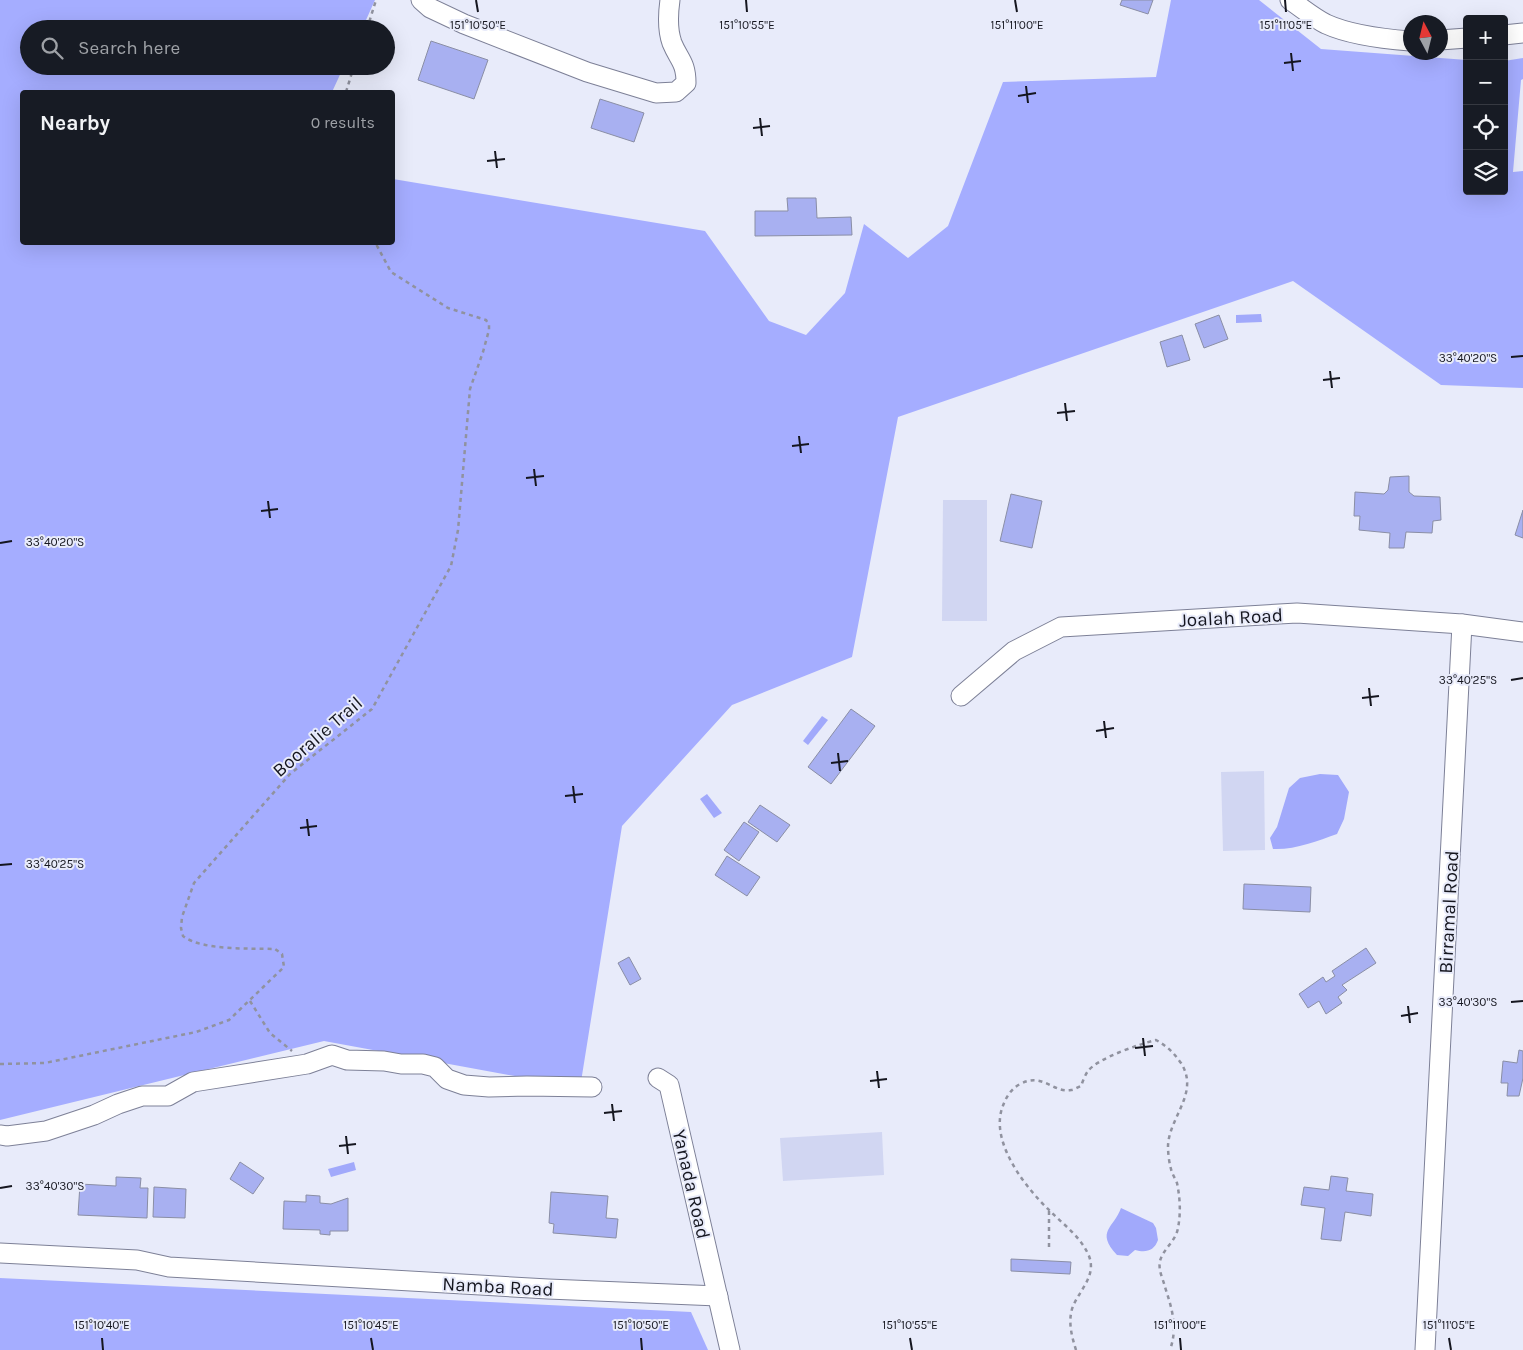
<!DOCTYPE html>
<html lang="en">
<head>
<meta charset="utf-8">
<style>
  body { margin:0; font-family:Karla,sans-serif; background:#20242c; color:#f1f3f6 }
  .controls { position:absolute; right:15px; top:15px; display:grid; overflow:hidden; border-radius:5px; box-shadow:0 5px 20px #0002 }
  .controls button { width:45px; height:45px; display:grid; place-items:center; padding:0; border:0; border-bottom:1px solid #363941; background:#171b24; color:#f1f3f6; font:25px sans-serif }
  .compass { position:absolute; left:1403px; top:15px; width:45px; height:45px; border-radius:50%; background:#171b24; box-shadow:0 5px 20px #0002; rotate:353deg }
  .list { margin:0; padding:0; list-style:none }
  h2 { display:flex; justify-content:space-between; align-items:center; height:65px; margin:0; padding:0 20px; font-size:21px }
  h2 small { font-size:16px; font-weight:400; color:#9ea1a6 }
  .icon { flex:none; width:28px; height:28px; fill:none; stroke:currentColor; stroke-width:2; stroke-linecap:round; stroke-linejoin:round }
  .map { position:relative; flex:none; width:1523px; height:1350px; overflow:hidden }
  .search { position:absolute; background:#171b24; box-shadow:0 5px 20px #0002; left:20px; top:20px; width:375px; height:55px; display:flex; align-items:center; gap:12px; box-sizing:border-box; padding:0 18px; border-radius:28px; color:#9ea1a6; font-size:19px }
  .panel { position:absolute; background:#171b24; box-shadow:0 5px 20px #0002; left:20px; top:90px; width:375px; height:155px; border-radius:5px }
  .map>svg:first-child { display:block }
</style>
</head>
<body>
<div class="map">
<svg width="1523" height="1350" viewBox="0 0 1523 1350">
  <rect width="100%" height="100%" fill="#e8ebfa"/>
  <!-- green -->
  <g fill="#d1d6f2">
    <polygon points="943,500 987,500 987,621 942,621"/>
    <polygon points="1264,771 1265,850 1223,851 1221,772"/>
    <polygon points="882,1132 884,1175 783,1181 780,1138"/>
  </g>
  <!-- forest -->
  <g fill="#a5adff">
    <polygon points="0,0 375,0 362,29 29,29 29,66 344,66 332,92 22,92 22,242 392,242 393,179 705,231 769,321 806,335 845,293 864,224 908,258 948,226 1003,82 1156,77 1171,0 1259,0 1321,49 1467,60 1467,191 1504,191 1504,61 1523,58 1523,79 1521,80 1513,172 1523,171 1523,388 1441,385 1293,281 898,417 852,657 732,705 622,826 580,1088 324,1041 0,1120"/>
    <polygon points="0,1278 691,1312 708,1350 0,1350"/>
  </g>
  <!-- water -->
  <g fill="#a1a9fb">
    <polygon points="1261,314 1262,322 1236,323 1236,315"/>
    <polygon points="822,716 828,720 808,745 803,741"/>
    <path d="M1320,774L1338,775L1349,792L1344,819L1337,834C1317,841 1295,850 1273,849L1270,838L1277,827L1289,788L1300,778Z"/>
    <polygon points="707,794 722,813 714,818 700,799"/>
    <polygon points="354,1162 356,1170 331,1177 328,1169"/>
    <path d="M1121,1208L1153,1223L1156,1228L1158,1240C1154,1251 1146,1253 1135,1250L1128,1256L1117,1255C1095,1231 1114,1228 1121,1208Z"/>
  </g>
  <!-- building -->
  <g fill="#a8b0f1" stroke="#8a8ea5">
    <polygon points="1122,0 1153,0 1148,14 1120,5"/>
    <polygon points="431,41 488,60 474,99 418,80"/>
    <polygon points="600,99 644,113 634,142 591,128"/>
    <polygon points="787,198 816,198 817,218 851,217 852,235 755,236 755,211 788,211"/>
    <polygon points="1219,315 1228,339 1204,348 1195,324"/>
    <polygon points="1182,335 1190,360 1167,367 1160,342"/>
    <polygon points="1409,476 1409,492 1414,496 1440,497 1441,520 1433,521 1432,533 1406,532 1404,548 1389,548 1390,533 1359,530 1360,516 1354,516 1355,492 1384,494 1388,490 1390,477"/>
    <polygon points="1011,494 1042,501 1032,548 1000,541"/>
    <polygon points="1523,510 1523,538 1515,535"/>
    <polygon points="851,709 875,726 831,784 808,767"/>
    <polygon points="760,805 790,825 777,842 748,822"/>
    <polygon points="744,822 759,832 739,861 724,850"/>
    <polygon points="727,856 760,877 747,896 715,875"/>
    <polygon points="1244,884 1311,887 1310,912 1243,909"/>
    <polygon points="1366,948 1376,963 1342,985 1347,990 1338,997 1342,1003 1326,1014 1319,1001 1308,1008 1299,994 1323,977 1326,982 1335,976 1332,971"/>
    <polygon points="629,957 641,979 630,985 618,963"/>
    <polygon points="1519,1050 1523,1051 1523,1078 1519,1096 1507,1096 1508,1083 1501,1083 1503,1061 1517,1063"/>
    <polygon points="240,1162 264,1178 253,1194 230,1179"/>
    <polygon points="1331,1176 1348,1178 1346,1191 1373,1194 1371,1216 1345,1212 1341,1241 1321,1239 1325,1208 1301,1205 1304,1187 1329,1190"/>
    <polygon points="116,1177 141,1178 140,1188 148,1188 147,1218 78,1215 80,1184 116,1186"/>
    <polygon points="154,1187 186,1189 185,1218 153,1217"/>
    <polygon points="551,1192 608,1196 606,1218 618,1219 616,1238 553,1233 554,1224 549,1223"/>
    <polygon points="306,1195 320,1196 320,1203 331,1204 348,1198 348,1231 330,1231 330,1235 320,1234 320,1230 283,1229 284,1201 306,1202"/>
    <polygon points="1011,1259 1071,1262 1070,1274 1011,1271"/>
  </g>
  <g fill="none" stroke-linecap="round" stroke-linejoin="round">
    <!-- minor casing -->
    <g stroke="#7d8097" stroke-width="21">
      <g id="minor">
        <path d="M421,0L430,8L464,24L587,72L656,93L676,92L686,83C686,62 679,60 672,43C667,29 668,14 670,0"/>
        <path d="M1290,0C1302,8 1314,18 1326,24C1350,35 1384,39 1410,41"/>
        <polyline points="1504,35 1523,33"/>
        <polyline points="1440,40 1467,38"/>
        <polyline points="961,696 1014,651 1061,627 1297,613 1462,624 1523,632"/>
        <polyline points="658,1078 669,1085 730,1350"/>
        <polyline points="0,1135 7,1136 46,1131 94,1115 118,1104 142,1096 168,1096 193,1082 307,1064 332,1055 347,1060 384,1061 401,1064 423,1064 435,1067 447,1079 464,1085 489,1087 527,1086 592,1087"/>
        <polyline points="0,1253 137,1260 169,1267 548,1289 718,1296"/>
        <polyline points="1425,1350 1462,624"/>
      </g>
    </g>
    <!-- path -->
    <g stroke="#90929f" stroke-width="2.5" stroke-dasharray="4 4" stroke-linecap="butt">
      <polyline points="367,29 376,0"/>
      <polyline points="346,92 354,66"/>
      <polyline points="250,1001 270,1033 292,1051"/>
      <path d="M0,1064L45,1063L196,1032L229,1020L284,967L282,954L275,949C251,948 202,951 183,936L181,928L182,917L194,883L290,774L372,709L451,566L458,530L470,389L483,352L489,330V325L486,320L448,308L391,272L375,242"/>
      <polyline points="1049,1247 1049,1211"/>
      <path d="M1076,1350C1072,1337 1068,1323 1072,1309C1078,1291 1097,1277 1089,1256C1081,1237 1064,1225 1050,1211C1026,1188 993,1146 1001,1112C1004,1101 1009,1090 1020,1084C1043,1072 1052,1093 1071,1090C1074,1090 1078,1087 1081,1086C1083,1081 1085,1075 1088,1071C1098,1058 1140,1044 1156,1040C1167,1046 1174,1053 1181,1063C1200,1093 1169,1117 1168,1146C1168,1153 1169,1162 1171,1169C1172,1174 1175,1178 1177,1183C1180,1198 1181,1212 1178,1228C1176,1241 1163,1249 1160,1261C1158,1270 1163,1279 1165,1287C1172,1309 1178,1327 1170,1350"/>
    </g>
    <!-- minor -->
    <use href="#minor" stroke="#fff" stroke-width="19"/>
  </g>
  <!-- ticks -->
  <path fill="none" stroke="#15161f" stroke-width="2" d="M476,0L478,12M746,0L747,12M1015,0L1017,12M1285,0L1286,12M1291,53L1293,71M1284,63L1301,61M1026,86L1028,103M1018,96L1036,93M760,118L762,136M753,128L770,126M495,151L497,168M487,161L505,159M1511,357L1523,356M1330,371L1332,388M1323,380L1340,378M1065,403L1067,421M1057,413L1075,411M799,436L801,453M792,446L809,444M534,469L536,486M526,478L544,476M268,501L270,518M261,511L278,509M0,543L12,541M1511,680L1523,678M1369,688L1371,706M1362,698L1379,696M1104,721L1106,738M1096,731L1114,728M838,753L840,771M831,763L848,761M573,786L575,803M565,796L583,794M307,819L309,836M300,828L317,826M0,865L12,864M1511,1002L1523,1001M1408,1006L1410,1023M1401,1016L1418,1013M1143,1038L1145,1056M1135,1048L1153,1046M877,1071L879,1088M870,1081L887,1079M612,1104L614,1121M604,1113L622,1111M346,1136L348,1154M339,1146L356,1144M0,1188L12,1186M102,1338L103,1350M371,1338L373,1350M641,1338L642,1350M910,1338L912,1350M1180,1338L1181,1350M1449,1338L1451,1350"/>
  <g text-anchor="middle" stroke-width="4" stroke-linejoin="round" paint-order="stroke">
    <!-- street labels -->
    <g font-size="19" fill="#15161f" stroke="#e8ebfa">
      <text transform="translate(1231 617) rotate(-3)" y="7">Joalah Road</text>
      <text transform="translate(317 736) rotate(-41)" y="7">Booralie Trail</text>
      <text transform="translate(1448 912) rotate(-87)" y="7">Birramal Road</text>
      <text transform="translate(692 1184) rotate(77)" y="7">Yanada Road</text>
      <text transform="translate(498 1286) rotate(3)" y="7">Namba Road</text>
    </g>
  </g>
  <g font-size="12" text-anchor="middle" fill="#15161f" stroke="#e8ebfa" stroke-width="4" stroke-linejoin="round" paint-order="stroke">
    <text x="478" y="29">151°10'50"E</text>
    <text x="747" y="29">151°10'55"E</text>
    <text x="1017" y="29">151°11'00"E</text>
    <text x="1286" y="29">151°11'05"E</text>
    <text x="1468" y="362">33°40'20"S</text>
    <text x="55" y="546">33°40'20"S</text>
    <text x="1468" y="684">33°40'25"S</text>
    <text x="55" y="868">33°40'25"S</text>
    <text x="1468" y="1006">33°40'30"S</text>
    <text x="55" y="1190">33°40'30"S</text>
    <text x="102" y="1329">151°10'40"E</text>
    <text x="371" y="1329">151°10'45"E</text>
    <text x="641" y="1329">151°10'50"E</text>
    <text x="910" y="1329">151°10'55"E</text>
    <text x="1180" y="1329">151°11'00"E</text>
    <text x="1449" y="1329">151°11'05"E</text>
  </g>
</svg>
<div class="controls">
<button>+</button>
<button>−</button>
<button><svg class="icon" aria-label="locate" viewBox="0 0 24 24"><circle cx="12" cy="12" r="6"/><path d="M12 2v4M12 18v4M2 12h4M18 12h4"/></svg></button>
<button><svg class="icon" aria-label="layers" viewBox="0 0 24 24"><path d="M12 4l9 5-9 5-9-5zM3 14l9 5 9-5"/></svg></button>
</div>
<svg class="compass" viewBox="-18 -18 36 36"><path d="M0-13l5 13h-10z" fill="#e53935"/><path d="M0 13l5-13h-10z" fill="#9ea1a6"/></svg>
<div class="search"><svg class="icon" aria-label="search" viewBox="0 0 24 24"><circle cx="10" cy="10" r="6"/><path d="M15 15l6 6"/></svg>Search here</div>
<section class="panel">
<h2>Nearby<small>0 results</small></h2>
<ul class="list">
</ul>
</section>
</div>
</body>
</html>
